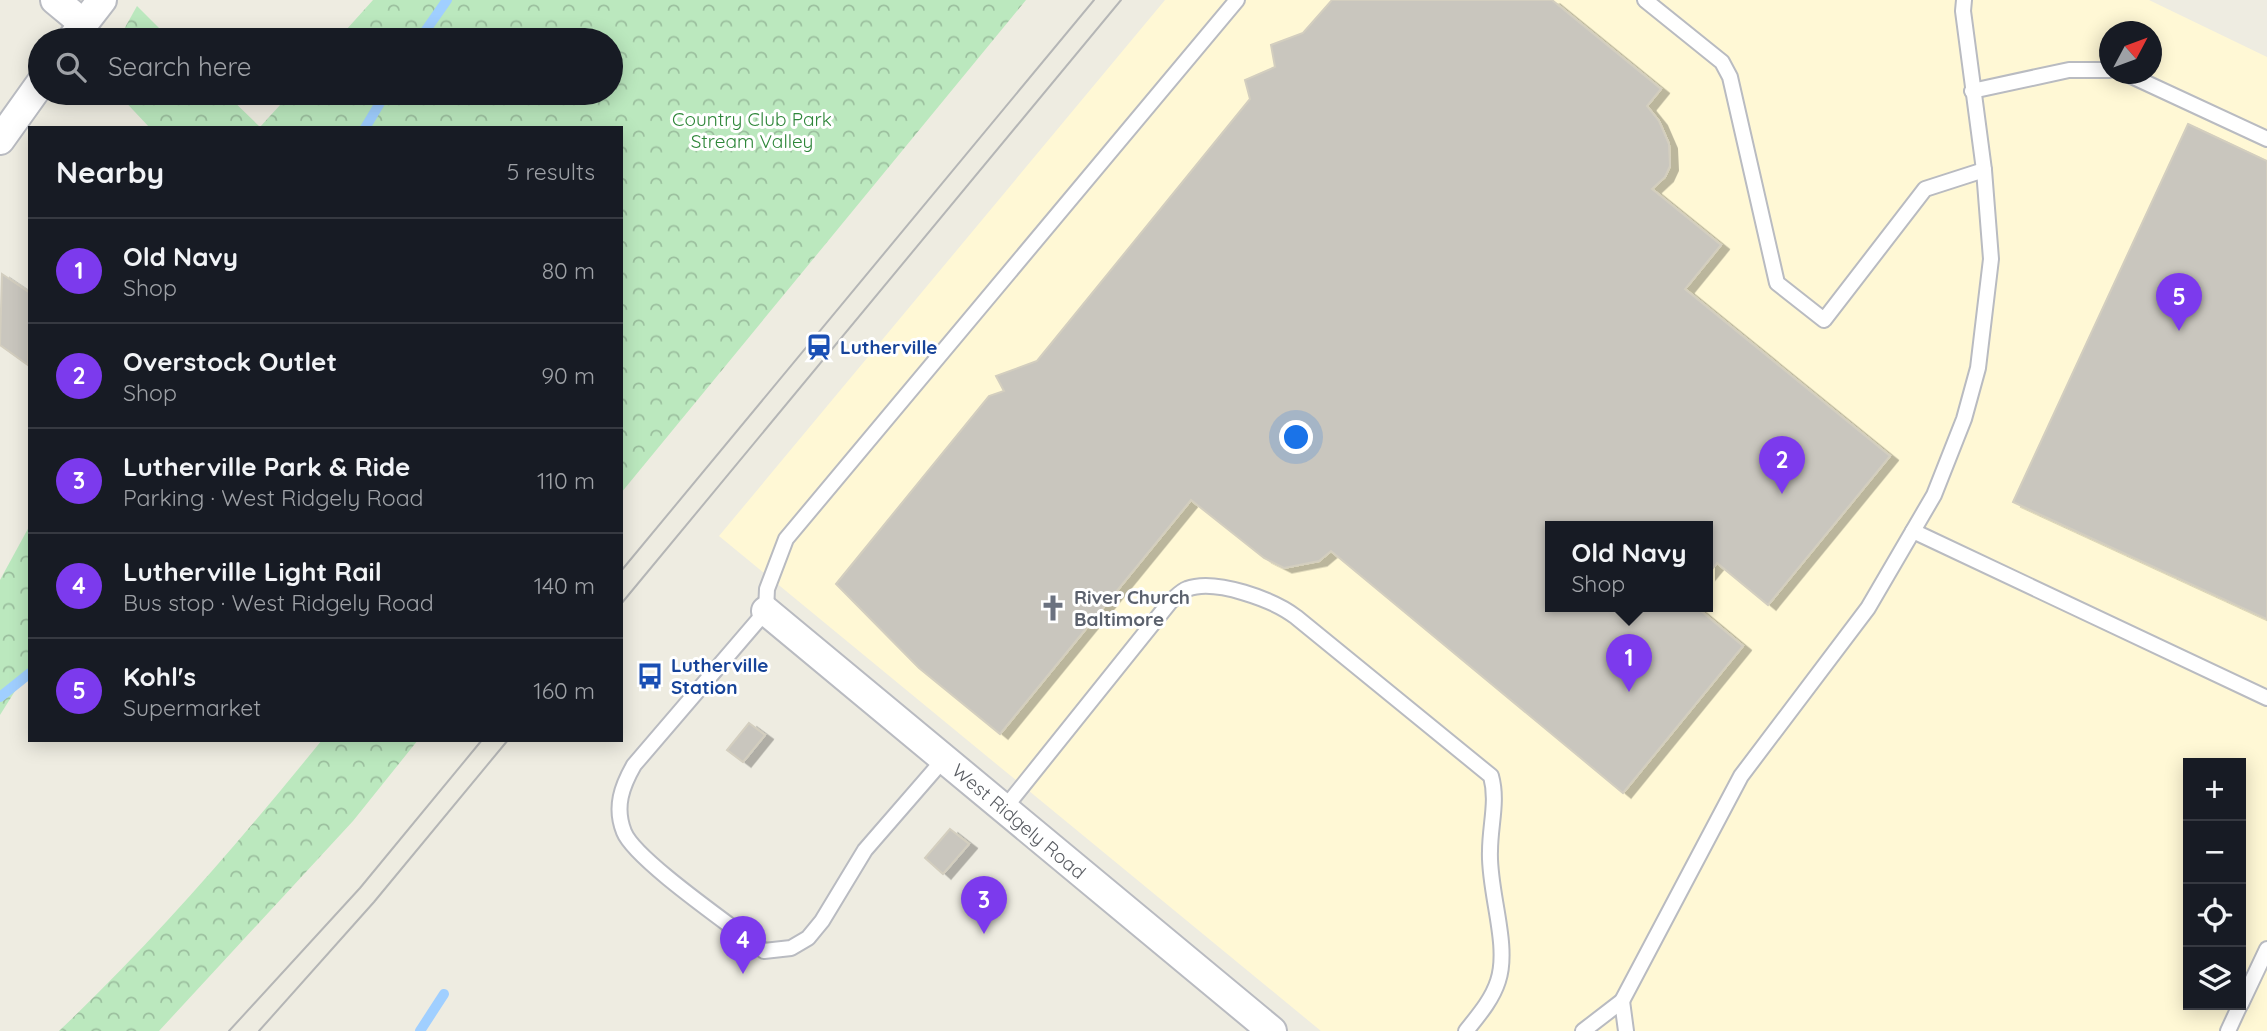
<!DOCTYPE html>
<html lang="en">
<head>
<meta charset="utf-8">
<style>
  body { margin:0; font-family:Quicksand,sans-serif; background:#242831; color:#f1f3f6 }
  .controls { position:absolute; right:21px; bottom:21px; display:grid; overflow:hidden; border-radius:0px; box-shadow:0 4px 18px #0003 }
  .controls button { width:63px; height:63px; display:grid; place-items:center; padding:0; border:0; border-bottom:2px solid #363941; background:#171b24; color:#f1f3f6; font:35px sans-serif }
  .compass { position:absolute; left:2099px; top:21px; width:63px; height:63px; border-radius:50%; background:#171b24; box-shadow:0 4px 18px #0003; rotate:49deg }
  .you { position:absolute; left:1297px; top:438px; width:24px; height:24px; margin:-18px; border:5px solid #fff; border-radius:50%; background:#1a73e8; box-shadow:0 0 0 10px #1a73e833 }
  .badge { display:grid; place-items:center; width:46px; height:46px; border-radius:50%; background:#7c3aed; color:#fff; font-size:23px; font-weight:700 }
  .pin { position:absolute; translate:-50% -58px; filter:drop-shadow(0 2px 4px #0008) }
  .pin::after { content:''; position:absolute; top:37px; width:24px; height:21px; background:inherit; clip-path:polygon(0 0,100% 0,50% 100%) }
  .popup { position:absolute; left:1545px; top:521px; width:168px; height:91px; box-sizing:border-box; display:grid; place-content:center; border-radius:0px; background:#171b24; filter:drop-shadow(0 2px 5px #0005); font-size:23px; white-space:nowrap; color:#9ea1a6 }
  .popup b { font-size:26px; color:#f1f3f6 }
  .popup::after { content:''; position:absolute; left:50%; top:100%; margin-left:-14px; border:14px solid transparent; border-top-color:#171b24 }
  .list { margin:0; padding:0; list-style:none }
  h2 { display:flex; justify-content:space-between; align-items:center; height:91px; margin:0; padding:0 28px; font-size:30px }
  h2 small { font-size:23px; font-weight:400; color:#9ea1a6 }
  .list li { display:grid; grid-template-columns:46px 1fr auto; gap:21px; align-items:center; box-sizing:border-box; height:105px; padding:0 28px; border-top:2px solid #363941 }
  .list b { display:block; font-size:26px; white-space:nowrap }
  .list p { margin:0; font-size:23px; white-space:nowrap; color:#9ea1a6 }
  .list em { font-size:23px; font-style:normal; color:#9ea1a6 }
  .icon { flex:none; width:38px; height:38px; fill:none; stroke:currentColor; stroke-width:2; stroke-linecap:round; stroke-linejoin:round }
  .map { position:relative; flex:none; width:2267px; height:1031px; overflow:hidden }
  .search { position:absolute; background:#171b24; box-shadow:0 4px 18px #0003; left:28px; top:28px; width:595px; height:77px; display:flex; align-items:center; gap:18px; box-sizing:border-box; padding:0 24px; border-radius:38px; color:#9ea1a6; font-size:26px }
  .panel { position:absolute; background:#171b24; box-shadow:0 4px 18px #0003; left:28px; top:126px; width:595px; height:616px; border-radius:0px }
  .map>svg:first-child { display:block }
</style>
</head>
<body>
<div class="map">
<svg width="2267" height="1031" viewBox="0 0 2267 1031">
  <defs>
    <pattern id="forest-crowns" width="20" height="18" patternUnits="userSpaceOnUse" patternTransform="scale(1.75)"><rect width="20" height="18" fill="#bbe8be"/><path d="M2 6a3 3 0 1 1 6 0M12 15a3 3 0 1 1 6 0" fill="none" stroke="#9bbf9e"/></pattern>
    <filter id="shadow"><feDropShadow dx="8" dy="4.5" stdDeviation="0" flood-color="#0004"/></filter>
  </defs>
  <rect width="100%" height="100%" fill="#eeece1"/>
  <!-- commercial -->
  <path fill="#fff8d5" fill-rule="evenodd" d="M1165,0H2149L2267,57V1031H1321L719,536ZM2110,32H2152V74H2110ZM1550,526H1708V606H1550ZM2188,763H2241V1005H2188Z"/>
  <!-- forest -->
  <g fill="url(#forest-crowns)">
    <polygon points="373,0 1026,0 621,493 621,128 150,128 118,94 86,97 89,93 225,93 260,127 291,93 611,93 611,40 337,40"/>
    <polygon points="137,6 171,40 118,40"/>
    <polygon points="30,525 30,667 0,715 0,580"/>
    <path d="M322,740H418L353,821L159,1031H59C154,941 240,841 322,740Z"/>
  </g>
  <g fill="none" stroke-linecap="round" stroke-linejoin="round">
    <!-- stream -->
    <g stroke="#a0cfff" stroke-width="10">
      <polyline points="419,40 447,0"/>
      <polyline points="365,128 386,93"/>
      <polyline points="0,697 30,673"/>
      <polyline points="420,1031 444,994"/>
    </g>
  </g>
  <!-- building -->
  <g fill="#c9c6be" stroke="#d3cebf" stroke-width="2" filter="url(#shadow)">
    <polygon points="1332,0 1552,0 1661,89 1647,106 1659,121 1669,144 1670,166 1665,177 1652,189 1721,245 1685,289 1890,456 1768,605 1717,563 1708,574 1708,526 1550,526 1550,606 1695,606 1743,646 1623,793 1331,551 1319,561 1284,568 1264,558 1191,500 1000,734 919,668 836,584 989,396 1004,391 996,376 1037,361 1250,99 1245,80 1275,67 1271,45 1303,33"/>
    <polygon points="2188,124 2267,161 2267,619 2013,502"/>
    <polygon points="2,274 30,293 28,365 0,345"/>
    <polygon points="749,723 765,735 743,762 727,750"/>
    <polygon points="950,829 969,844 943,874 925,858"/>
  </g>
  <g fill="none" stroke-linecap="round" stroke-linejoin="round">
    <!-- lane casing -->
    <g stroke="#b9bbc1" stroke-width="18">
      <g id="lane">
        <polyline points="1645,0 1722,62 1730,77 1777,283 1824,320 1925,189 1984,170"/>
        <polyline points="2127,74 2267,139"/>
        <polyline points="1972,91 2069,70 2110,70"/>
        <polyline points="1913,531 2267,698"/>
        <path d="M944,759L865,850L822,921L808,938L791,948L764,951C735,928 635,860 624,832C614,807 622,786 634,765L766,611L767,589L786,539L1237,0"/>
        <path d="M1004,809L1170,602C1175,598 1181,591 1187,589C1215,578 1274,600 1296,617L1491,776C1498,801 1490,825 1490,851C1488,890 1510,945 1498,981C1492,1000 1478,1016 1466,1031"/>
        <polyline points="1622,1001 1626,1031"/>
        <polyline points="2241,1004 2267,949"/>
        <polyline points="1583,1031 1622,1001 1741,776 1868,608 1934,495 1964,419 1978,368 1991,259 1984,170 1963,11 1964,0"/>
        <polyline points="2228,1031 2240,1005"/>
      </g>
    </g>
    <!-- street casing -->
    <g stroke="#b9bbc1" stroke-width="32">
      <g id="street">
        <polyline points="55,0 84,24"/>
        <polyline points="71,40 102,0"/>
        <polyline points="0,140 40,84"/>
        <polyline points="766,611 1272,1031"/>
      </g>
    </g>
    <!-- lane -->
    <use href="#lane" stroke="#fff" stroke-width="14"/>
    <!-- street -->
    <use href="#street" stroke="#fff" stroke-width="28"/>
    <!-- tram -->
    <g stroke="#b5b6b6" stroke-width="2">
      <polyline points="621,571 1094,0"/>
      <polyline points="621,604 1121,0"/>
      <polyline points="229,1031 360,888 482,740"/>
      <polyline points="259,1031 374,902 508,740"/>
    </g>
  </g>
  <!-- icons -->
  <defs>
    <g id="station-bare" transform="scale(2.1)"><path d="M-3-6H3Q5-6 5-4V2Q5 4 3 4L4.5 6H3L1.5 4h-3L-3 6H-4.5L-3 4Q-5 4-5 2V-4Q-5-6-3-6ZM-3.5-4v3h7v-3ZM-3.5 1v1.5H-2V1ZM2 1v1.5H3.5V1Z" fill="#1a4fb4" stroke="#fff" stroke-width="2.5" paint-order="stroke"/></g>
    <g id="church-bare" transform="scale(2.1)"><path d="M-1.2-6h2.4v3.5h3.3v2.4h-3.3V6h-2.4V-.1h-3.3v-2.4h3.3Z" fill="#6b7280" stroke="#fff" stroke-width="2.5" paint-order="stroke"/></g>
    <g id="bus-bare" transform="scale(2.1)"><path d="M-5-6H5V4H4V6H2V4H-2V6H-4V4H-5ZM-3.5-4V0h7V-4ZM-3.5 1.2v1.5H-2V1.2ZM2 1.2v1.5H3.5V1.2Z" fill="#1a4fb4" stroke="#fff" stroke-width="2.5" paint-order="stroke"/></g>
  </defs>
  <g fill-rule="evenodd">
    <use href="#station-bare" x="819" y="347"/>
    <use href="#church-bare" x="1053" y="608"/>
    <use href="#bus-bare" x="650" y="676"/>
  </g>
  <g text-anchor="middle" stroke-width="6" stroke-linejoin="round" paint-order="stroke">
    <!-- park labels -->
    <g font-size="19" fill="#2e8639" stroke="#fff">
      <text x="752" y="126">Country Club Park<tspan x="752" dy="22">Stream Valley</tspan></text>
    </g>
    <!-- transit labels -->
    <g font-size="19" font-weight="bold" fill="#164399" stroke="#fff" text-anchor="start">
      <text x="840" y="354">Lutherville</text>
      <text x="671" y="672">Lutherville<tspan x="671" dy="22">Station</tspan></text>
    </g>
    <!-- worship labels -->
    <g font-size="19" font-weight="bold" fill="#5b616d" stroke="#fff" text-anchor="start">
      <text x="1074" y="604">River Church<tspan x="1074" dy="22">Baltimore</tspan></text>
    </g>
    <!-- street labels -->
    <g font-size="19" fill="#5a5d63" stroke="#fff">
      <text transform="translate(1019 821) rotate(40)" y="7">West Ridgely Road</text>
    </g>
  </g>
</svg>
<div class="controls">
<button>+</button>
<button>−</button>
<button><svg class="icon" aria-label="locate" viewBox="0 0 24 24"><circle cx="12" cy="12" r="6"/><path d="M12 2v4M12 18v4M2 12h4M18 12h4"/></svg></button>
<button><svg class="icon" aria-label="layers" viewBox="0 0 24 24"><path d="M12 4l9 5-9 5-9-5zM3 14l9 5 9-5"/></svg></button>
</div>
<svg class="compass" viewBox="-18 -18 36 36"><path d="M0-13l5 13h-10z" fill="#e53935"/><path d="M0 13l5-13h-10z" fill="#9ea1a6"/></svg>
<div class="you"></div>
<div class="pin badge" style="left:1629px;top:692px">1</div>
<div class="popup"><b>Old Navy</b>Shop</div>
<div class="pin badge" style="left:1782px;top:494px">2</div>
<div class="pin badge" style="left:984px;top:934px">3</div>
<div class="pin badge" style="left:743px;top:974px">4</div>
<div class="pin badge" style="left:2179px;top:331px">5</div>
<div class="search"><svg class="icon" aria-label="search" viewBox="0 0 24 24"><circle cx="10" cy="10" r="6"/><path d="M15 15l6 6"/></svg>Search here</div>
<section class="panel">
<h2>Nearby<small>5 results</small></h2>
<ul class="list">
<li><span class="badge">1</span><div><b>Old Navy</b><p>Shop</p></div><em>80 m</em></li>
<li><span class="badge">2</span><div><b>Overstock Outlet</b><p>Shop</p></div><em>90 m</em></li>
<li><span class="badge">3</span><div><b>Lutherville Park &amp; Ride</b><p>Parking · West Ridgely Road</p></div><em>110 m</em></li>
<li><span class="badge">4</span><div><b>Lutherville Light Rail</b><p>Bus stop · West Ridgely Road</p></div><em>140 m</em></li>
<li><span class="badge">5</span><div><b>Kohl's</b><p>Supermarket</p></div><em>160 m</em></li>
</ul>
</section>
</div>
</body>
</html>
